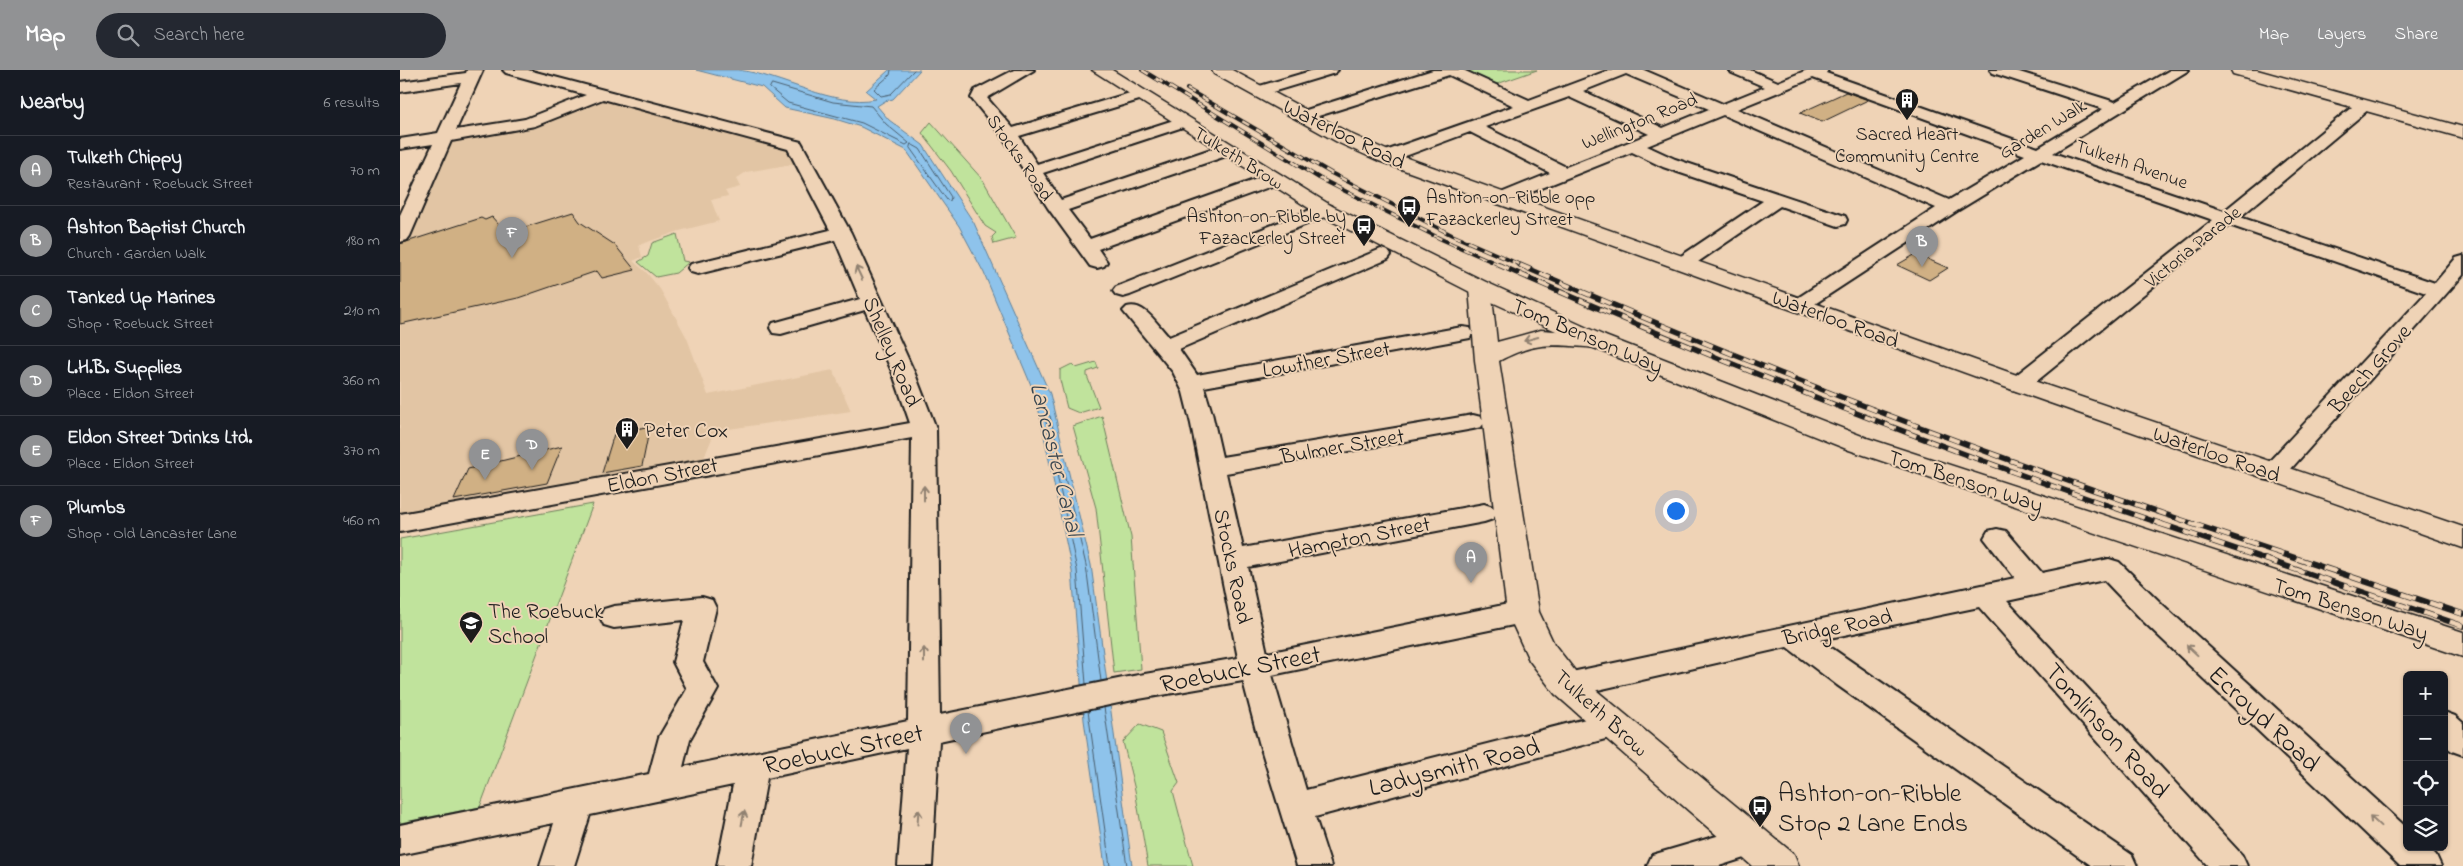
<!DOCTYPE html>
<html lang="en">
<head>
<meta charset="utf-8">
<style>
  body { margin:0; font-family:"Indie Flower",sans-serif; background:#242831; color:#f1f3f6 }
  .controls { position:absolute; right:15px; bottom:15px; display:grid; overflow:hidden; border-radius:8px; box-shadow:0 1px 4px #0004 }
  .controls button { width:45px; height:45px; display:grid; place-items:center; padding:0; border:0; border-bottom:1px solid #363941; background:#171b24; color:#f1f3f6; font:25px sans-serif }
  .you { position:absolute; left:1275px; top:440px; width:18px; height:18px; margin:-12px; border:4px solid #fff; border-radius:50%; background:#1a73e8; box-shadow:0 0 0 8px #1a73e833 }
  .badge { display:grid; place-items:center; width:32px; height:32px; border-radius:50%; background:#919294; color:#fff; font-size:16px; font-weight:700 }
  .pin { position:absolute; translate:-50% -41px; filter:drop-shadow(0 1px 2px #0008) }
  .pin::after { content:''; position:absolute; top:26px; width:18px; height:15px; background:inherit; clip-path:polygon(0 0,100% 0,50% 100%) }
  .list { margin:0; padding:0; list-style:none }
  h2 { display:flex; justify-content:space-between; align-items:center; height:65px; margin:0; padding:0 20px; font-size:21px }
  h2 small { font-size:16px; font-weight:400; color:#9ea1a6 }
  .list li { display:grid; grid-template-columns:32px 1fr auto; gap:15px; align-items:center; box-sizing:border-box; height:70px; padding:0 20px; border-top:1px solid #363941 }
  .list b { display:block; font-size:19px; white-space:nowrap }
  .list p { margin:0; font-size:16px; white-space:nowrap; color:#9ea1a6 }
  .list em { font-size:16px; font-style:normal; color:#9ea1a6 }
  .icon { flex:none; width:28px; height:28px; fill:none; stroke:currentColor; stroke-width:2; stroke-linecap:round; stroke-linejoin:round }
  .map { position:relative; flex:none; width:2063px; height:796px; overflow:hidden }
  header { display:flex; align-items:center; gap:30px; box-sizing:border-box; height:70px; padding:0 25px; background:#919294; color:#fff }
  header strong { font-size:24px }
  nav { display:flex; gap:28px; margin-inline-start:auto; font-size:18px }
  .search { width:350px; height:45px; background:#242831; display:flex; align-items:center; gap:12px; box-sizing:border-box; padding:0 18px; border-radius:28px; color:#9ea1a6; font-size:19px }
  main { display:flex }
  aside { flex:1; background:#171b24 }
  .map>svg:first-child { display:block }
</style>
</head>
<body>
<header>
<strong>Map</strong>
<div class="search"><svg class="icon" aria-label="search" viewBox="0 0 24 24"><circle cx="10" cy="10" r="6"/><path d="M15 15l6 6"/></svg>Search here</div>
<nav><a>Map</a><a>Layers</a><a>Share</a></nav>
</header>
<main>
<aside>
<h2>Nearby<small>6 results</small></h2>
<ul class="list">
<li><span class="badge">A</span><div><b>Tulketh Chippy</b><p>Restaurant · Roebuck Street</p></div><em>70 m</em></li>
<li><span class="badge">B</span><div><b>Ashton Baptist Church</b><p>Church · Garden Walk</p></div><em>180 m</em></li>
<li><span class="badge">C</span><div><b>Tanked Up Marines</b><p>Shop · Roebuck Street</p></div><em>210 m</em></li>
<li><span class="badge">D</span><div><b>L.H.B. Supplies</b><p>Place · Eldon Street</p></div><em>360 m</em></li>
<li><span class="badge">E</span><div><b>Eldon Street Drinks Ltd.</b><p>Place · Eldon Street</p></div><em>370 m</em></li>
<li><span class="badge">F</span><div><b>Plumbs</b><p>Shop · Old Lancaster Lane</p></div><em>460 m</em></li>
</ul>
</aside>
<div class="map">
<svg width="2063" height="796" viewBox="0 0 2063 796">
  <rect width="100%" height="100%" fill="#efd3b6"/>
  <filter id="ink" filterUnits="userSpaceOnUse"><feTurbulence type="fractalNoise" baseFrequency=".02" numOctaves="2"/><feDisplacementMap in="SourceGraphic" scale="10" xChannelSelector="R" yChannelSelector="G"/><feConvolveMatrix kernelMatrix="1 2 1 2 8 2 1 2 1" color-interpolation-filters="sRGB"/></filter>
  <g filter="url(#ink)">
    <!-- built -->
    <polygon fill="#e2c5a4" points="198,26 390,78 399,93 346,102 336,109 340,117 325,121 328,126 311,130 319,151 279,161 239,175 242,187 233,191 246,202 260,219 287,268 308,325 433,300 451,341 315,361 303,390 0,443 0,172 12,160 47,73 54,67 109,60"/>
    <!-- green -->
    <g fill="#c0e39c" stroke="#6e805c">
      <polygon points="1072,0 1137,0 1094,15 1066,2"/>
      <polygon points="531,52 583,110 616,168 594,174 592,167 596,163 585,156 551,101 522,63"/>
      <polygon points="277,164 283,191 289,192 276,203 256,207 238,192 248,186 252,173"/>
      <polygon points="696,292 698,298 687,302 687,306 699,337 679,343 667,338 660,310 660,300 672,294 676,298"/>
      <polygon points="702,346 731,467 741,599 714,603 696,438 673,356"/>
      <polygon points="193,434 80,737 0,753 0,469"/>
      <polygon points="740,654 761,662 779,713 773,721 793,796 748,796 735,720 723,672"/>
    </g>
    <!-- water -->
    <path fill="#8ec3eb" stroke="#608098" d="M296,0C310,0 325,0 338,0C382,5 433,38 476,29L466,21L489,0H520L493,29L485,31L477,36L489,50L523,75L574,153L650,324L691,495L732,796H705L684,650L672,501L636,327L584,203L559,156L506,80L461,57L435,49L385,38L362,17Z"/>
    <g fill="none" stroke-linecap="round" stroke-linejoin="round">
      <!-- shore -->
      <g stroke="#4a5f6f" stroke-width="1">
        <polyline points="491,0 490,5 474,19 481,26 491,24 514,0"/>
        <polygon points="372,14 433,32 471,36 486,54 509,73 506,75 462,53 388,33 370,18"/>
        <polygon points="511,74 520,79 551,127 550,131 547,130 510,78"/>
        <polyline points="686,614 677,500 645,347 647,344 650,346 686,495 701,611"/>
        <polyline points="704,637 727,796"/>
        <polyline points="688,641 710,796"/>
      </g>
    </g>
    <!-- building -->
    <g fill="#d0b084" stroke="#1c1c1c">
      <polygon points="1446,22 1468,30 1422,52 1400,43"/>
      <polygon points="173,142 180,152 215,175 235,200 202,208 197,201 118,228 0,254 0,174 81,148 85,150 92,147 106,163"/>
      <polygon points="1516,184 1548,198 1529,210 1497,195"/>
      <polygon points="250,356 242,396 202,403 214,364"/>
      <polygon points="162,376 147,413 54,430 68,399"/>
    </g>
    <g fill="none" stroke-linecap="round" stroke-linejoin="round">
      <!-- minor casing -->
      <g stroke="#1c1c1c" stroke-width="4">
        <g id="minor">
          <path d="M67,0H83L56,60L125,49L186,25L106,3L103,0H128L401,72L451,163L515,304L536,358L540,645L733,606L838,588L791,354L783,322L773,302L723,241L727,237C745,232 757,255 769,267L981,179L988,181L991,185L988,189L779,279L797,305L1062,257L1070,258L1073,263L1070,268L804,317L812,343L822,387L1073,345L1081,347L1085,352L1081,357L1073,359L826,403L843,478L1084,434L1093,437L1097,443L1093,449L1084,452L848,497L867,583L1123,531L1133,534L1137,542L1133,550L1123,553L872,605L906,720L1213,642L1224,646L1229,655L1224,664L915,747L931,796H897L859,672L843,611L733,630L539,671L532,796H498L507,678L367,708L351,796H317L333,715L190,745L174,796H140L154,753L0,785V755L249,704L259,667L287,619L273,592L284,550L214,558L204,555L200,547L204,539L214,536L302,527L312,530L316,538L303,592L318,619L290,669L283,697L508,651L512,368L0,462V444L510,353L493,304L465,240L381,264L373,263L370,258L373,253L460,229L435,170L298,204L291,202L288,198L291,194L430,160L388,79L203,29L135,56L51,71L10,166L7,170L0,172V145L33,74L0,79V69L38,63L61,13L0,22V12L66,3Z"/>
          <polygon points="614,0 634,0 587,28 613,58 740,20 748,25 746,28 619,66 637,94 777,49 789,49 791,52 789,55 643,103 661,130 820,76 832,76 835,80 832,84 668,140 690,169 868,105 880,105 883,109 880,113 698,179 707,192 704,196 697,198 690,196 648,138 602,66 571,28 575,20"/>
          <polygon points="914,0 938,0 935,3 859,26 851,21 853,18"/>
          <path d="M1033,0H1063L1129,30L1209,0H1244L1323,34L1365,17L1332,3L1329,0H1350L1378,12L1407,0H1428L1426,3L1638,78L1703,39L1593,3L1590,0H1613L1715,32L1770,0H1789L1653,83L1824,141L1957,33L1963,31L1971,36L1969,39L1840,147L2035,213L2056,188L2063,186V205L1882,409L1873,411L1864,409L1860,403L1864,397L2026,223L1829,155L1627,319L1619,321L1611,319L1608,314L1611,309L1813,150L1641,90L1557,141L1407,239L1400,241L1393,239L1390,235L1393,231L1536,138L1323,45L1247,76L1275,89L1445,146L1447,150L1445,154L1438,156L1380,136L1292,196L1285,198L1278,196L1275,192L1278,188L1363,131L1263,97L1232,82L1102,134L1096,133L1093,129L1096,125L1150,103L1070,62L992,91H980L977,87L980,83L1114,36L1049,5L912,48H900L898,45L900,42ZM1226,4L1309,39L1263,58L1183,21ZM1413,8L1625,85L1549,130L1337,39ZM1169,27L1249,64L1166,97L1085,57Z"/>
          <polygon points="925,134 932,136 934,140 932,144 730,225 723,227 716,225 713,221 716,217"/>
          <polygon points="1597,459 1606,461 1642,503 1709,489 1719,492 1763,535 2007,758 2007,777 2028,777 2036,785 2041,796 2000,796 1743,551 1704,510 1607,531 1842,785 1847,796 1808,796 1579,537 1420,570 1732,785 1737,796 1692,796 1437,615 1387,577 1167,627 1156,624 1152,615 1156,606 1167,603 1615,508 1584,468 1588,461"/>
          <polygon points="2044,642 2055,646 2063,653 2063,685 2052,681 2044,675"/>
          <polygon points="1351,756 1363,760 1368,771 1363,782 1319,796 1247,796 1252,785"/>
        </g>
      </g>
      <!-- tertiary casing -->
      <g stroke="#1c1c1c" stroke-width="3">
        <g id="tertiary">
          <polygon points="812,0 832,0 953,65 993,83 1628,309 2063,457 2063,478 1610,319 979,91 939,73 814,4"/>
          <path d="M1080,211L1088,213L1091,218L1097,272L1141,260L1197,264L1205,266L1209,271L1205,276L1197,278C1156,275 1137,270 1099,291L1139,542L1154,574L1179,606L1394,784L1399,796H1352L1155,624L1129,590L1107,542L1075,290L1069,218L1072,213Z"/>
        </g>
      </g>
      <!-- secondary casing -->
      <g stroke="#1c1c1c" stroke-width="3">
        <polygon id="secondary" points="692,0 712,0 932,136 1088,213 1205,266 1467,368 2063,562 2063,587 1449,380 1189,276 1072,223 918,144"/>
      </g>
      <!-- primary casing -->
      <g stroke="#1c1c1c" stroke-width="3">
        <polygon id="primary" points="1831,0 1857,0 2063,57 2063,68 1833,4"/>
      </g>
      <!-- minor -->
      <use href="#minor" fill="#efd3b6" fill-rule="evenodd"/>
      <!-- tertiary -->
      <use href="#tertiary" fill="#efd3b6" fill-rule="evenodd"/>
      <!-- secondary -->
      <use href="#secondary" fill="#efd3b6" fill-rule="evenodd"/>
      <!-- primary -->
      <use href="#primary" fill="#efd3b6" fill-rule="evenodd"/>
      <!-- rail-far2 casing -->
      <g stroke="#1c1c1c" stroke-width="4">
        <g id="rail-far2">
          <polyline points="742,0 919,108 1041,169 1102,196"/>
          <polyline points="787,19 931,103 1052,165 1123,196"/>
        </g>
      </g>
      <!-- rail-far1 casing -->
      <g stroke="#1c1c1c" stroke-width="5.5">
        <g id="rail-far1">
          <path d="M1099,195C1316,291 1537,378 1762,454"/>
          <path d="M1120,195C1341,291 1565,378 1794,454"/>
        </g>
      </g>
      <!-- rail casing -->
      <g stroke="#1c1c1c" stroke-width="6">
        <g id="rail">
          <polyline points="1758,453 2063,556"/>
          <polyline points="1790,453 2063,544"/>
        </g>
      </g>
      <!-- rail-far2 -->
      <use href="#rail-far2" stroke="#efd3b6" stroke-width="2.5" stroke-dasharray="8" stroke-linecap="butt"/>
      <!-- rail-far1 -->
      <use href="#rail-far1" stroke="#efd3b6" stroke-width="4" stroke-dasharray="11" stroke-linecap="butt"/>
      <!-- rail -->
      <use href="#rail" stroke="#efd3b6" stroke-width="4.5" stroke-dasharray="14" stroke-linecap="butt"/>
    </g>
    <!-- one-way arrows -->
    <defs><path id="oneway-shaft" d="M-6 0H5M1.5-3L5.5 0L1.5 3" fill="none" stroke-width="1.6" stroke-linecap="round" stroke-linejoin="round" transform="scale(1.25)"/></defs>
    <g stroke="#908171">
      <use href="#oneway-shaft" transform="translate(459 203) rotate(-115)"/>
      <use href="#oneway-shaft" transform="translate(1131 269) rotate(165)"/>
      <use href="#oneway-shaft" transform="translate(524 423) rotate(-90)"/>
      <use href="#oneway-shaft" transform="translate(1792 580) rotate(-137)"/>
      <use href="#oneway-shaft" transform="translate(524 585) rotate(-90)"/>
      <use href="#oneway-shaft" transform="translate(518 747) rotate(-86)"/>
      <use href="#oneway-shaft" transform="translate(343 748) rotate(-79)"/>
      <use href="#oneway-shaft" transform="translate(1975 751) rotate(-137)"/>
    </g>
  </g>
  <!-- icons -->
  <defs>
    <g id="building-pin" transform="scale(1.25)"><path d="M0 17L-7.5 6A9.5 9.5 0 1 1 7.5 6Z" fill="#1c1c1c" stroke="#efd3b6"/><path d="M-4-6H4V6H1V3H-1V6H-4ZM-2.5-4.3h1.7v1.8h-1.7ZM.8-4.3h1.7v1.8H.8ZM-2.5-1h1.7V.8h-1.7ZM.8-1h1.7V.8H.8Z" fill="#fff"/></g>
    <g id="bus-pin" transform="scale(1.25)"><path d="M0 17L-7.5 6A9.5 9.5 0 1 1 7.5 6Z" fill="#1c1c1c" stroke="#efd3b6"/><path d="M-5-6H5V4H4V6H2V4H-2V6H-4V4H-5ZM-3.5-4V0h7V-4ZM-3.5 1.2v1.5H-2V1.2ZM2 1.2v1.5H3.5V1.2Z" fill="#fff"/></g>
    <g id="school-pin" transform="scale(1.25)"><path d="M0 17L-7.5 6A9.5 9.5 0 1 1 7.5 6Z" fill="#1c1c1c" stroke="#efd3b6"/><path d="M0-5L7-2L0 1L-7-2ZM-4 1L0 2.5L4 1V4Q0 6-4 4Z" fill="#fff"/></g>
  </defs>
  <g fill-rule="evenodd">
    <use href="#building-pin" x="1507" y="30"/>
    <use href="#bus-pin" x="1009" y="137"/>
    <use href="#bus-pin" x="964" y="156"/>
    <use href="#building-pin" x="227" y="359"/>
    <use href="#school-pin" x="71" y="553"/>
    <use href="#bus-pin" x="1360" y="737"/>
  </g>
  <g text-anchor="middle" stroke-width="4" stroke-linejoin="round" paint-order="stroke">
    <!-- far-street labels -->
    <g font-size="19" fill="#1c1c1c" stroke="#efd3b6">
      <text transform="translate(1239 50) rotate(-22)" y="7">Wellington Road</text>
      <text transform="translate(1642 58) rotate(-31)" y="7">Garden Walk</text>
      <text transform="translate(621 87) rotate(55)" y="7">Stocks Road</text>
      <text transform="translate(839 87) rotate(32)" y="7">Tulketh Brow</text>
      <text transform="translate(1732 93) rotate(19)" y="7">Tulketh Avenue</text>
      <text transform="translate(1792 176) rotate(-39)" y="7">Victoria Parade</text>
    </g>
    <!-- far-poi labels -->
    <g font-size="19" fill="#1c1c1c" stroke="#efd3b6">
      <text x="1507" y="70">Sacred Heart<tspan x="1507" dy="22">Community Centre</tspan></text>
      <text x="1026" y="133" text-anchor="start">Ashton-on-Ribble opp<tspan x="1026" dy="22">Fazackerley Street</tspan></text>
      <text x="946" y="152" text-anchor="end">Ashton-on-Ribble by<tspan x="946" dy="22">Fazackerley Street</tspan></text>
    </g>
    <!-- street labels -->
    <g font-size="22" fill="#1c1c1c" stroke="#efd3b6">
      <text transform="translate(945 63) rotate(26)" y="8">Waterloo Road</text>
      <text transform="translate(1436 248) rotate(20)" y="8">Waterloo Road</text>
      <text transform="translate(1188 265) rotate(23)" y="8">Tom Benson Way</text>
      <text transform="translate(493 281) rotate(67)" y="8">Shelley Road</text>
      <text transform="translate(926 288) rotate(-10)" y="8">Lowther Street</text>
      <text transform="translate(1969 298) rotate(-48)" y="8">Beech Grove</text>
      <text transform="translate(942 375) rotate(-10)" y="8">Bulmer Street</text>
      <text transform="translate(1817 383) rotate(19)" y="8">Waterloo Road</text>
      <text transform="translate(262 404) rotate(-11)" y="8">Eldon Street</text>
      <text transform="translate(1566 410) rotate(18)" y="8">Tom Benson Way</text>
      <text transform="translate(959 466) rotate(-11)" y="8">Hampton Street</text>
      <text transform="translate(834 496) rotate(78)" y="8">Stocks Road</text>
      <text transform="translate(1951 538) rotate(18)" y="8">Tom Benson Way</text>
      <text transform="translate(1437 556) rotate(-12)" y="8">Bridge Road</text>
      <text transform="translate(1202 642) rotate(42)" y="8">Tulketh Brow</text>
    </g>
    <!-- poi labels -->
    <g font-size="22" fill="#1c1c1c" stroke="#efd3b6" text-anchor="start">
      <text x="244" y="367">Peter Cox</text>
      <text x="88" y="548">The Roebuck<tspan x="88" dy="25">School</tspan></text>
    </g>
    <!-- water labels -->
    <g font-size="24" font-style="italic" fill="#384650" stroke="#efd3b6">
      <text transform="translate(657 389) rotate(76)" y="8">Lancaster Canal</text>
    </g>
    <!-- near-street labels -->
    <g font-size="26" fill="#1c1c1c" stroke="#efd3b6">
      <text transform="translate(840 598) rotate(-11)" y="9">Roebuck Street</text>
      <text transform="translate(1865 648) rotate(43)" y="9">Ecroyd Road</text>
      <text transform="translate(1708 660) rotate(48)" y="9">Tomlinson Road</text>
      <text transform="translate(443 678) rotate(-12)" y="9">Roebuck Street</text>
      <text transform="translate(1054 696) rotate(-14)" y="9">Ladysmith Road</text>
    </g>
    <!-- near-poi labels -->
    <g font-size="26" fill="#1c1c1c" stroke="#efd3b6" text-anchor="start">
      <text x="1378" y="731">Ashton-on-Ribble<tspan x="1378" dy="30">Stop 2 Lane Ends</tspan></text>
    </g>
  </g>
</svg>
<div class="controls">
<button>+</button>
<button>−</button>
<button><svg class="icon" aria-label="locate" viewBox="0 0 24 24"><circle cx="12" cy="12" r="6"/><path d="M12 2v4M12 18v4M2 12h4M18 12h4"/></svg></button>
<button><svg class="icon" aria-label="layers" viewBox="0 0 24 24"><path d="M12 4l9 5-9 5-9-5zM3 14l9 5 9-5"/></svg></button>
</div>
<div class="you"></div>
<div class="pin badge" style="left:1071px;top:513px">A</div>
<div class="pin badge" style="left:1522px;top:197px">B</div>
<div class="pin badge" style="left:566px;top:684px">C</div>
<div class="pin badge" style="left:132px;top:400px">D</div>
<div class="pin badge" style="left:85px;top:410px">E</div>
<div class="pin badge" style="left:112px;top:188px">F</div>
</div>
</main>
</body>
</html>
